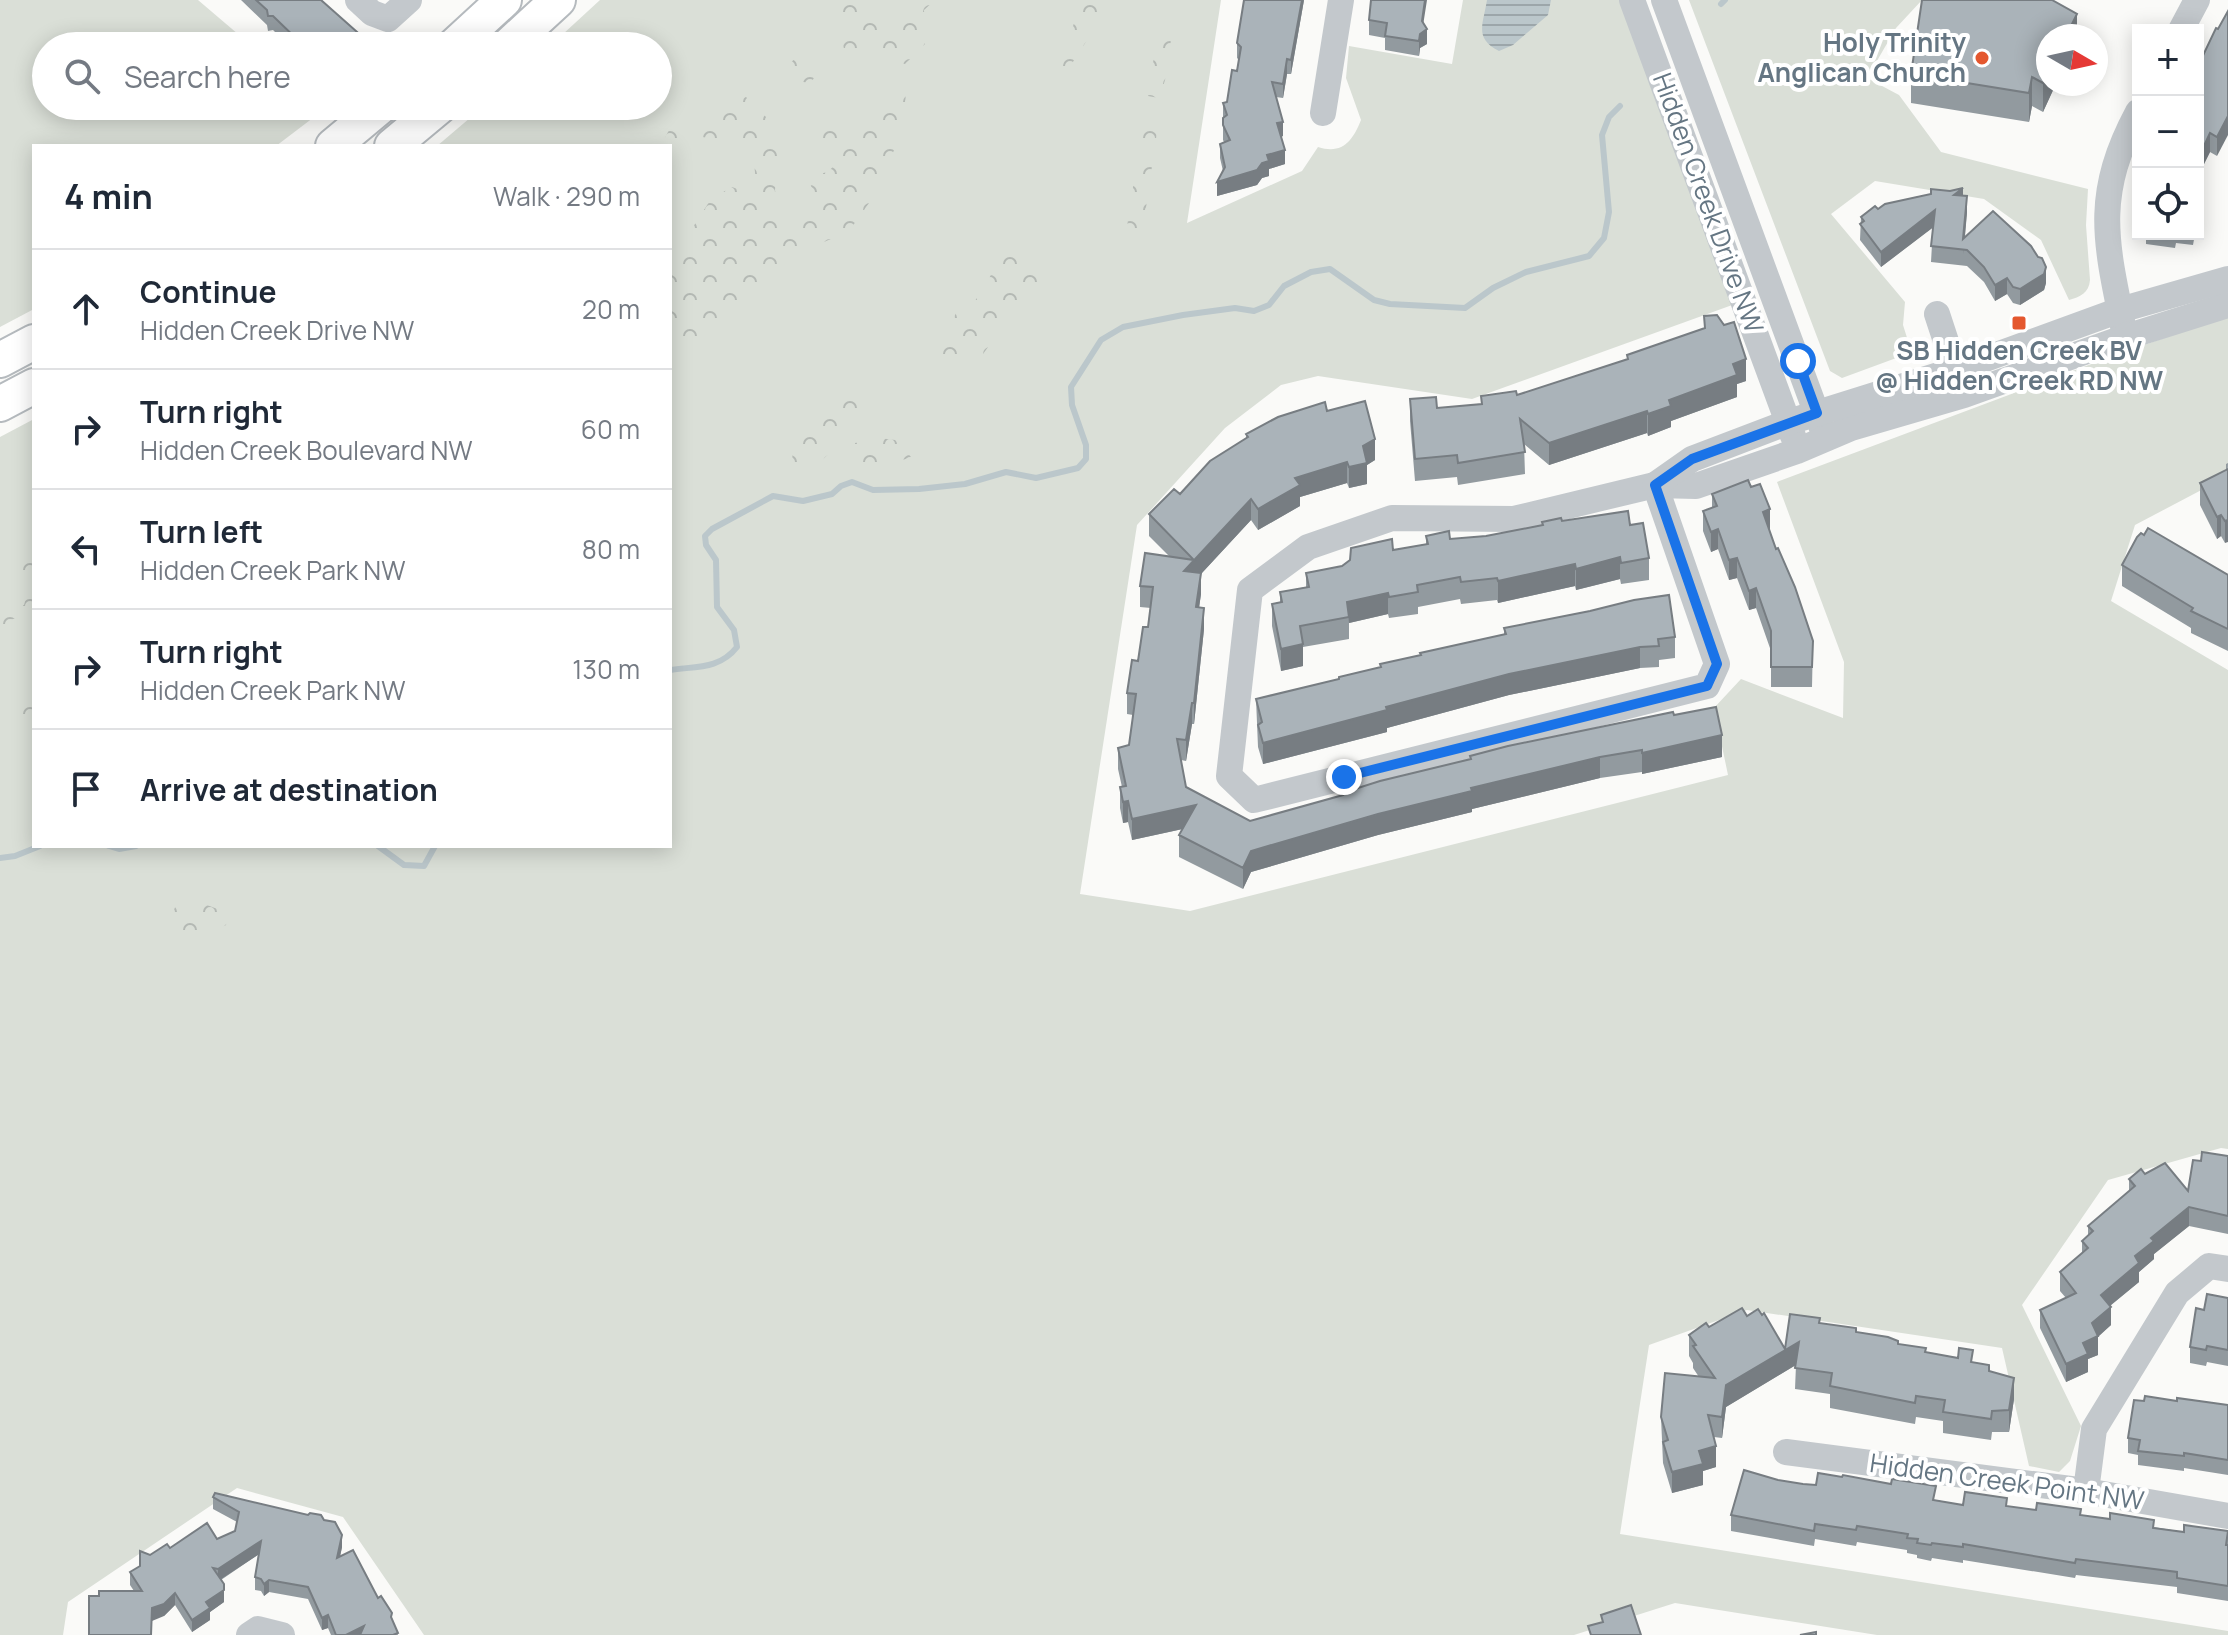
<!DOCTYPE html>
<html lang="en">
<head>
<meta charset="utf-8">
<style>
  body { margin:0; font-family:Manrope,sans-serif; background:#f2f2f3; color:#1f2937 }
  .controls { position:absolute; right:24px; top:24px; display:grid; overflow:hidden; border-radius:0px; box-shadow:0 4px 20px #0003 }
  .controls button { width:72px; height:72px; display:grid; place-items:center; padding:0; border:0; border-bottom:2px solid #e0e1e3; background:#fff; color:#1f2937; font:40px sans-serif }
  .compass { position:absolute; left:2036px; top:24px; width:72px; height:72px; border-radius:50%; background:#fff; box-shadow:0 4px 20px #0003; rotate:99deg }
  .stop { position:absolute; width:24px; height:24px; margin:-18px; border:6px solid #1a73e8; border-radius:50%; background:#fff }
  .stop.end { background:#1a73e8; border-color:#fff; box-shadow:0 2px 8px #0008 }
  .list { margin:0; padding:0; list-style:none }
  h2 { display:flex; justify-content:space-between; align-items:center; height:104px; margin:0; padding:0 32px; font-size:34px }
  h2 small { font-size:26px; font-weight:400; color:#747a83 }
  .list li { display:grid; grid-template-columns:52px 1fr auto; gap:24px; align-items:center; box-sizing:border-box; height:120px; padding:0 32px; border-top:2px solid #e0e1e3 }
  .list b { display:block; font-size:30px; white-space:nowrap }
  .list p { margin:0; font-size:26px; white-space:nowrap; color:#747a83 }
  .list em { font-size:26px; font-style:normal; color:#747a83 }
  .icon { flex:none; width:44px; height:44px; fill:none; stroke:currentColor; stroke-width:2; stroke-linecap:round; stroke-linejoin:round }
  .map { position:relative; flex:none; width:2228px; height:1635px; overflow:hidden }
  .search { position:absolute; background:#fff; box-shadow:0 4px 20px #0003; left:32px; top:32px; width:640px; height:88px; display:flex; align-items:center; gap:20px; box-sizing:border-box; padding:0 28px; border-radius:44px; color:#747a83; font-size:30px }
  .panel { position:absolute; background:#fff; box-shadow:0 4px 20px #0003; left:32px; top:144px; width:640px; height:704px; border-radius:0px }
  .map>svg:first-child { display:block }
</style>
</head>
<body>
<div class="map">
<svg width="2228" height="1635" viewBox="0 0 2228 1635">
  <defs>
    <pattern id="forest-crowns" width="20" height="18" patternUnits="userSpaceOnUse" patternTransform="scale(2)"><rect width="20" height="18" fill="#dadfd7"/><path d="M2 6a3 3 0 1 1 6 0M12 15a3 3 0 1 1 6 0" fill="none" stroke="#b4b9b4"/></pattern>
    <pattern id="water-rules" width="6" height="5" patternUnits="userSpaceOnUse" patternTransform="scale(2)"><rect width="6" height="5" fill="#bbc7cb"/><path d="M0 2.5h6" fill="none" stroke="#9ca6aa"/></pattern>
  </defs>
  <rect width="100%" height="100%" fill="#fafaf8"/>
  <!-- green -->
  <g fill="#dadfd7">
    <polygon points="0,0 198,0 252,46 46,46 46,106 323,106 326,108 276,146 34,146 34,309 0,327"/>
    <path d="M600,0H1221L1187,223L1302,171L1318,147C1343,155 1353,140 1361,120L1346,78L1349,46L1452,64L1463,0H1621L1735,304L1472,399L1318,376L1281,385L1225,428L1137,525L1080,894L1190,911L1728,775L1714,708L1741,679L1843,718L1844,662L1777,482L2118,354L2228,316V476L2135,525L2111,601L2228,670V1149L2221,1148L2108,1180L2022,1305L2081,1426L2070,1461L2059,1472L2029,1466L2002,1348L1747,1310L1649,1345L1620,1534L2228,1631V1635H1877L1675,1603L1574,1635H424L343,1517L237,1488L68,1602L63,1635H0V437L34,419V846H670V146H437L484,106H658V46H550Z"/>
    <path d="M1689,0H1922L1896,28L1867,78L1899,95L1941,152L2088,189L2086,225L2090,280C2089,293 2080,297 2069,300L2041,240L1984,199L1875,181L1831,214L1905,302L1903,325L1909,344L1899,357L1842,378L1830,371Z"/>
  </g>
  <!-- forest -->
  <g fill="url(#forest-crowns)">
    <path d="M836,0H844L900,28L915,0H935L924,10L925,44L905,64C896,62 895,59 887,55C877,49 858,54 846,55L832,10L831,4Z"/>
    <polygon points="1080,0 1113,0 1069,68 1062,68"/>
    <path d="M1160,17H1171C1172,43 1169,74 1159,98L1148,96Z"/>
    <polygon points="807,47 815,54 815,76 811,83 780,79 782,71"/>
    <path d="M906,90L904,124L879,189L849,231L792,256L760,298L765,302L761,305L730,315L715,343L704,340L670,347V254L686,238L711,199L732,187L748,193L756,182L753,153L741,141L682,135L670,155V146H661L672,124L713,122L722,107L746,97L772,123L779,136L775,190L778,210L790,219L824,214L811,186L809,176L828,172L843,156L836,147L804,140L818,124L847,133H861C872,107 880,101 906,90Z"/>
    <polygon points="1143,122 1156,122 1158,125 1142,235 1136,239 1126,233"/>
    <polygon points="1016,246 1039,257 1042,282 1009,318 983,354 960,366 951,363 946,357 931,355 928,344 947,333 956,313 975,301 994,270"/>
    <path d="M860,394L864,400C847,425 828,474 792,471L793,433L833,406Z"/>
    <polygon points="879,438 895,440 911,457 897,462 850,467 855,443"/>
    <polygon points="34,549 34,614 9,620 0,631 0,613 4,610 24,605 30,585 24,571 15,571 13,561"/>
    <path d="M21,696L34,702V737C21,731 19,718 6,712V704Z"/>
    <path d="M183,896L228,913L226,925C201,939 201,943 173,933C171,917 172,908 183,896Z"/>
  </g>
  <!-- water -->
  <path fill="url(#water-rules)" d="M1487,0H1551L1548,15L1513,45L1499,51C1474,38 1483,25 1487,0Z"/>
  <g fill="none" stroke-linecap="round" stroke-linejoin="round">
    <!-- stream -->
    <g stroke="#bbc7cb" stroke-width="6">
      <polyline points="1721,4 1725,0"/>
      <path d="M670,670C695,666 719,670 737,647L734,630L717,607L716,560L706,545L705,536L712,529L773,496L803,501L832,494L841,486L852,482L873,490L919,489L965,484L1006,472L1036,478L1078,468L1086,459V445L1072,405L1071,387L1101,340L1123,327L1183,315L1235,308L1254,311L1269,305L1284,286L1311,272L1330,269L1374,300L1390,304L1465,308L1493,288L1526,272L1589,256L1604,238L1609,212L1602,135L1609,117L1620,106"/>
      <polyline points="109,846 119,849 136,846"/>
      <polyline points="378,846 404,865 424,866 435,846"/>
      <polyline points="0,858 15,856 40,846"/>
    </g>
    <!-- major casing -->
    <g stroke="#b5babe" stroke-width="38">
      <g id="major">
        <polyline points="454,46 504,0"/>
        <polyline points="508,46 558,0"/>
        <polyline points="333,146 381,106"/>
        <polyline points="392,146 440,106"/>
        <polyline points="0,360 34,342"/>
        <polyline points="0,404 34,386"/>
      </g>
    </g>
    <!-- minor -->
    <g stroke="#c3c8cc" stroke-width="26">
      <polyline points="358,0 372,13 388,19 409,0"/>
      <polyline points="1632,0 1793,436"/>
      <polyline points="1664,0 1822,428"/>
      <polyline points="2181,30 2197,0"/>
      <polyline points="1323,113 1341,0"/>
      <polyline points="1937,314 1960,384"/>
      <path d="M2123,326C2105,239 2094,194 2138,112"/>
      <polyline points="1655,485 1717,664 1707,686 1254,800 1229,776 1250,590 1308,547 1392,518 1514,519 1655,485 1696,486 1797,451 1851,428 1964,395 2126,337 2228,305"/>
      <polyline points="1655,485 1692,459 1789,422 1955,370 2120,310 2228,279"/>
      <polyline points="1786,1452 2086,1491 2228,1516"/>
      <polyline points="2086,1491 2094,1429 2177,1293 2209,1266 2228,1269"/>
      <polyline points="249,1635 258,1629 282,1635"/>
    </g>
    <!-- major -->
    <use href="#major" stroke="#fff" stroke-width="34"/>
  </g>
  <!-- wall -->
  <g fill="#929a9f">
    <polygon points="241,0 321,0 365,46 289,46 273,30 268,31 267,25"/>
    <polygon points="1304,0 1291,74 1287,74 1283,98 1276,97 1283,136 1281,137 1285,164 1269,169 1269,176 1262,178 1257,185 1217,196 1223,171 1220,158 1220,144 1224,142 1223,140 1223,103 1227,102 1237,71 1239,60 1237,58 1237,43"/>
    <polygon points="1369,20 1424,24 1427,44 1420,48 1419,56 1385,50 1385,38 1369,35"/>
    <polygon points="2218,29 2217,156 2210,152 2202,168 2198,183 2198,66"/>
    <polygon points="2077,36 2043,112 2032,106 2029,122 1911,103 1911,74"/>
    <polygon points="1963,196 1967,212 1965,237 2046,283 2044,290 2020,305 2013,303 2007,294 1995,301 1984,282 1967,266 1931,262 1933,227 1881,267 1860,240 1861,217 1878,209"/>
    <polygon points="2146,234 2195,234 2193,245 2176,243 2175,248 2146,244"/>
    <polygon points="1704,316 1746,381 1737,384 1737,397 1671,421 1671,427 1648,436 1647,433 1549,465 1524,444 1525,474 1458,485 1457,477 1415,481 1410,421 1410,399 1437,408 1481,404 1481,396 1517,395 1627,360 1627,355 1704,328"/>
    <polygon points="1327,411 1375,460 1367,465 1367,484 1349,488 1347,483 1300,497 1300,506 1258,530 1251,520 1201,574 1201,594 1199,608 1204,629 1194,724 1192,724 1186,761 1181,760 1186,787 1250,821 1342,795 1342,793 1470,759 1470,756 1674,715 1722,757 1642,774 1642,772 1600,778 1472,809 1472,812 1378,835 1251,872 1243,889 1179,857 1179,835 1183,829 1132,840 1128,822 1123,823 1120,808 1120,787 1122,787 1118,769 1118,748 1129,745 1133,715 1127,714 1127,693 1148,627 1151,608 1140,607 1140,586 1169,556 1149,536 1149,514 1180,494 1246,438 1246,434"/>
    <polygon points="2228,463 2225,543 2221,536 2217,539 2200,505 2200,483 2226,470 2226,464"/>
    <polygon points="1712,494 1770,529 1769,529 1776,549 1813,641 1812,687 1771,687 1771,651 1756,608 1749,610 1737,578 1729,580 1718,549 1711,552 1703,531 1703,511 1712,508"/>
    <polygon points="1562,521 1630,525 1649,558 1649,580 1621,584 1620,579 1576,590 1575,586 1498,603 1497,600 1461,604 1460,599 1418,607 1418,614 1389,618 1388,614 1349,623 1349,639 1303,647 1303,666 1281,671 1272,626 1272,604 1280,602 1280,592 1306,587 1306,573 1342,566 1393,550 1426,544 1426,536 1450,539 1486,536 1542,525 1542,522"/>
    <polygon points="2122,565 2228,575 2228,651 2191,633 2191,628 2122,586"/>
    <polygon points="1504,628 1675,637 1675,658 1659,660 1659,667 1640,668 1509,695 1387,728 1387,732 1263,764 1258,747 1256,699 1339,680 1380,667 1504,634"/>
    <polygon points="2228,1156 2228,1234 2189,1226 2154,1254 2154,1259 2139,1272 2139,1282 2110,1306 2111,1325 2098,1336 2098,1355 2088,1359 2088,1372 2066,1382 2040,1328 2040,1310 2066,1298 2060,1291 2060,1272 2082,1254 2082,1241 2088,1235 2088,1226 2129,1191 2129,1179 2145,1174 2188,1191 2201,1161"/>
    <polygon points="2228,1298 2228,1366 2207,1362 2206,1366 2190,1363 2190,1347 2204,1310"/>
    <polygon points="1747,1316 1785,1349 1820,1323 1926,1352 1973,1362 1989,1371 2014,1399 2009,1432 1992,1432 1991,1440 1943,1433 1943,1421 1916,1417 1915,1424 1830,1408 1830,1394 1795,1389 1796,1365 1726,1407 1722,1438 1714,1437 1716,1467 1703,1471 1703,1485 1672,1493 1663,1463 1661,1417 1699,1377 1693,1368 1693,1363 1689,1356 1689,1335"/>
    <polygon points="2144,1401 2177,1401 2228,1405 2228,1475 2184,1468 2184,1471 2138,1465 2138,1455 2128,1453 2128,1438"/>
    <polygon points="1778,1480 1803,1484 1936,1500 1963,1505 2007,1506 2036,1510 2081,1515 2184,1532 2228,1531 2228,1601 2177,1593 2177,1587 2076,1575 2075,1578 1963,1560 1963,1563 1932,1558 1931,1561 1917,1558 1917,1555 1907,1553 1907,1550 1857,1542 1856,1546 1815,1539 1814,1546 1731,1531 1731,1515"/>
    <polygon points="213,1497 342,1547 340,1557 378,1598 392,1619 398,1635 331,1635 328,1628 322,1630 308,1599 269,1592 264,1596 261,1591 255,1590 255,1577 259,1554 221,1580 224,1602 210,1612 210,1620 192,1632 175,1605 164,1616 99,1596 134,1591 130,1585 130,1572 140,1566 150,1555 170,1548 217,1539 235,1531 237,1522 213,1509"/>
  </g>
  <!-- shaded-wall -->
  <g fill="#777d82">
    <polygon points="1302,0 1304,0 1291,74 1291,60"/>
    <polygon points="1425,0 1427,0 1422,32 1427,29 1427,44 1420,48 1419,56 1419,41"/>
    <polygon points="2077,14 2077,36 2066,36"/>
    <polygon points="1287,59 1287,74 1283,98 1283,84"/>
    <polygon points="2048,72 2048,84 2056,84 2043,112 2043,83"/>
    <polygon points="2032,77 2032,106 2029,122 2029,93"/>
    <polygon points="2228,116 2228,135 2217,156 2217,137"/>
    <polygon points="1283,122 1283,136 1277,138 1277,123"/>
    <polygon points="2210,133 2210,152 2202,168 2198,183 2198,164 2202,150"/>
    <polygon points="1285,150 1285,164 1269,169 1269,176 1262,178 1257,185 1217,196 1217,182 1267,155"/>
    <polygon points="1963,188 1963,204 1954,195"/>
    <polygon points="1967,196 1967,212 1963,254 1963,239"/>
    <polygon points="1935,210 1935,226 1881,267 1881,252"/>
    <polygon points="2046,267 2046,283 2044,290 2020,305 2020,289"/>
    <polygon points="2007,278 2007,294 1995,301 1995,285"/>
    <polygon points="1746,359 1746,381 1737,384 1737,397 1671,421 1671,427 1648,436 1648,414 1669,400 1733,364"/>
    <polygon points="1647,411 1647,433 1549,465 1549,443"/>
    <polygon points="1375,439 1375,460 1367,465 1367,484 1349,488 1349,467 1363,446"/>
    <polygon points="1347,462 1347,483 1300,497 1300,506 1258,530 1258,509 1295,478"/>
    <polygon points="1251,499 1251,520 1201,574 1201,594 1196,628 1184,571"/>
    <polygon points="1770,509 1770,529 1763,531 1763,512"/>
    <polygon points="2221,515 2221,536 2217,539 2217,517"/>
    <polygon points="2228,520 2228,542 2225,543 2225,521"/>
    <polygon points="1718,529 1718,549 1711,552 1711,532"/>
    <polygon points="1620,557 1620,579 1576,590 1576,569"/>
    <polygon points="1737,558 1737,578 1729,580 1729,560"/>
    <polygon points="1575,564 1575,586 1498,603 1498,581"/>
    <polygon points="1756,588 1756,608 1749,610 1749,591"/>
    <polygon points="1388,593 1388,614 1349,623 1347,602"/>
    <polygon points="1204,608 1204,629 1194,724 1194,703"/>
    <polygon points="1303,644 1303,666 1281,671 1281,649"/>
    <polygon points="1640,647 1640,668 1509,695 1387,728 1387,732 1263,764 1263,743 1386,707 1509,674"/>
    <polygon points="1192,703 1192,724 1186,761 1186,740"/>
    <polygon points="1722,735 1722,757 1642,774 1642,753"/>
    <polygon points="1600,757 1600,778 1472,809 1472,812 1378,835 1251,872 1243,889 1243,868 1251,851 1471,788"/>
    <polygon points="1128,801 1128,822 1123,823 1123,802"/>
    <polygon points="1196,805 1196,826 1132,840 1132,819"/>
    <polygon points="2189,1207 2189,1226 2154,1254 2154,1259 2139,1272 2139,1282 2101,1313 2101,1295 2151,1238"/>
    <polygon points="2111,1307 2111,1325 2098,1337 2098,1355 2088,1359 2088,1372 2066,1382 2066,1364 2083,1343 2092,1323"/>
    <polygon points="1799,1342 1799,1363 1726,1407 1722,1438 1722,1417 1726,1385"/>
    <polygon points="2014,1378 2014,1399 2009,1432 2009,1410"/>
    <polygon points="1716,1446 1716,1467 1703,1471 1703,1485 1672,1493 1672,1472 1699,1451"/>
    <polygon points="342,1535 342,1547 337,1570 337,1558"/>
    <polygon points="261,1541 261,1553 218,1581 218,1569"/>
    <polygon points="269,1580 269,1592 264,1596 264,1584"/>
    <polygon points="224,1590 224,1602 210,1612 210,1620 192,1632 192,1620 206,1602"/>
    <polygon points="175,1593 175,1605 164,1616 152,1621 152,1608"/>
    <polygon points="328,1615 328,1628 322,1630 322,1618"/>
    <polygon points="364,1626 364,1635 346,1635"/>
  </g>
  <!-- building -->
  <g fill="#aab3b9" stroke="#777d82" stroke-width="2">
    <polygon points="256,0 321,0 365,39 358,46 304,46 273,16 268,16 267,10"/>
    <polygon points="1244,0 1302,0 1291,60 1287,59 1283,84 1272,82 1283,122 1277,123 1285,150 1267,155 1269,161 1262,163 1257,170 1217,182 1225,167 1220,144 1230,140 1223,125 1223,118 1227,115 1223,103 1227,102 1232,70 1237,71 1241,47 1237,43"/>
    <polygon points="1371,0 1425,0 1422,21 1427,29 1420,34 1419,41 1385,36 1387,23 1369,20"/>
    <polygon points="1922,0 2052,0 2077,14 2066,36 2048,36 2048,72 2043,83 2032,77 2029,93 1911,74"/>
    <polygon points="2228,11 2228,116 2217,137 2210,133 2202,150 2198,164 2198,66 2216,28 2218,29"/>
    <polygon points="1963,188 1954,195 1967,196 1963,239 1993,211 2031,246 2038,257 2042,258 2046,267 2044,274 2020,289 2013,287 2007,278 1995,285 1984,267 1967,250 1931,246 1935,210 1881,252 1860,224 1864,221 1861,217 1875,206 1878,209 1885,204 1931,194 1931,189 1950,191"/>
    <polygon points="1717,315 1724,325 1734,322 1746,359 1733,364 1737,375 1669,400 1671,406 1648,414 1647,411 1549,443 1520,419 1525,452 1458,463 1457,455 1415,459 1410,399 1436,397 1437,408 1482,404 1481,396 1516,391 1517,395 1628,359 1627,355 1705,328 1704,316"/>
    <polygon points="1365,401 1375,439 1363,446 1367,463 1349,467 1347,462 1295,478 1300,485 1258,509 1251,499 1184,571 1201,573 1196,607 1204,608 1194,703 1192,703 1186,740 1177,739 1186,787 1250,821 1343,795 1342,793 1380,781 1471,759 1470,756 1508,746 1673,712 1674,715 1716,707 1722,735 1642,753 1642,750 1600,757 1471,788 1472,791 1378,814 1251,851 1243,868 1179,835 1196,805 1132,819 1128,801 1123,802 1120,787 1126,786 1118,748 1129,745 1136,694 1127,693 1132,660 1138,661 1143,627 1148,627 1153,587 1140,586 1145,553 1194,560 1149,514 1174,489 1180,494 1210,461 1248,437 1246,434 1278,417 1325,402 1327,411"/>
    <polygon points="2228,469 2228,520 2225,521 2221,515 2217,517 2200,483"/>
    <polygon points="1748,480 1751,487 1760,484 1770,509 1763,512 1776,549 1778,548 1795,587 1813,641 1812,667 1771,667 1771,631 1756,588 1749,591 1737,558 1729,560 1718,529 1711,532 1703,511 1717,506 1712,494"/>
    <polygon points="1628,511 1630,525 1643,523 1649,558 1621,563 1620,557 1576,569 1575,564 1498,581 1497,578 1461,582 1460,577 1417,585 1418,592 1389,597 1388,593 1347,602 1349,617 1300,626 1303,644 1281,649 1272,604 1282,602 1280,592 1309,587 1306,573 1342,566 1350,560 1351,548 1392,539 1393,550 1428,544 1426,536 1449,531 1450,539 1486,536 1543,525 1542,522 1561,518 1562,521"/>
    <polygon points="2148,528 2228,575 2228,629 2191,611 2193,608 2122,565 2137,537 2141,533 2144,535"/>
    <polygon points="1669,595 1675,637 1658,639 1659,646 1640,647 1509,674 1386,707 1387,710 1263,743 1258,725 1262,722 1256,699 1339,679 1339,677 1381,667 1380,664 1421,655 1420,653 1506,634 1504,628 1590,611 1634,600"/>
    <polygon points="2202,1152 2228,1156 2228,1216 2189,1207 2151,1238 2154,1241 2135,1256 2139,1263 2101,1295 2111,1307 2092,1323 2098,1336 2083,1343 2088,1354 2066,1364 2040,1310 2076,1293 2060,1272 2088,1248 2082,1241 2093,1231 2088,1226 2135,1186 2129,1179 2141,1169 2145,1174 2165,1163 2188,1191 2193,1160 2201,1161"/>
    <polygon points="2207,1294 2228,1298 2228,1350 2207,1346 2206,1350 2190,1347 2196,1308 2204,1310"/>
    <polygon points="1742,1308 1747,1316 1758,1309 1762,1315 1764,1313 1785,1349 1790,1314 1820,1318 1819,1323 1856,1328 1856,1332 1888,1337 1898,1341 1898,1344 1926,1348 1925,1352 1958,1358 1959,1348 1973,1350 1971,1362 1989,1365 1989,1371 2014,1378 2009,1410 1992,1411 1991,1419 1943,1412 1945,1400 1916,1396 1915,1403 1830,1386 1832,1373 1795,1368 1799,1342 1726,1385 1722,1417 1708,1415 1716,1446 1699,1451 1703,1464 1672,1472 1663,1442 1668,1440 1661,1417 1665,1373 1715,1378 1693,1346 1696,1345 1689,1335 1706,1323 1709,1327"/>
    <polygon points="2145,1396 2177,1401 2177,1398 2228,1405 2228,1460 2184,1453 2184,1456 2138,1451 2140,1440 2128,1438 2134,1400 2144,1401"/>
    <polygon points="1744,1470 1778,1480 1803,1484 1816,1485 1818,1473 1842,1477 1843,1475 1891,1484 1892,1479 1936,1486 1933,1500 1963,1505 1965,1492 2007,1498 2006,1506 2036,1510 2037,1503 2081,1509 2080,1515 2110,1519 2110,1513 2154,1520 2153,1528 2184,1532 2184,1525 2228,1531 2226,1545 2228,1545 2228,1586 2177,1578 2177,1572 2076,1559 2075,1563 1963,1544 1963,1547 1932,1543 1931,1545 1917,1543 1918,1539 1907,1538 1908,1534 1857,1526 1856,1530 1815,1524 1814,1531 1731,1515"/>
    <polygon points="215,1493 308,1515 310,1513 321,1515 324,1520 335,1522 342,1535 337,1558 353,1550 378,1598 381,1596 392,1613 391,1617 398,1633 393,1635 360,1635 364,1626 346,1635 336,1635 328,1615 322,1618 308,1587 269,1580 264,1584 261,1579 255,1577 261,1541 218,1569 213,1568 224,1584 224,1590 206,1602 210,1608 192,1620 175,1593 164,1604 152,1608 151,1635 89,1635 89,1596 99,1596 99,1591 142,1591 130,1572 140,1566 140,1551 150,1555 167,1544 170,1548 207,1523 217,1539 235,1531 239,1512 213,1497"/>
    <polygon points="1631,1605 1641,1635 1591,1635 1588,1626 1603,1622 1601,1615"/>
    <polygon points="1816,1632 1816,1635 1800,1635"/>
  </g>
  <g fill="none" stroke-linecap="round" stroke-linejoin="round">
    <!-- route -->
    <polyline stroke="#1a73e8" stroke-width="10" points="1344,777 1707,686 1717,664 1655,485 1692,459 1817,413 1798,361"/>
  </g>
  <!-- markers -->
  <g fill="#e4572e" stroke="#fff" stroke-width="3">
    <circle cx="1982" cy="58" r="8"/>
    <rect x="2011" y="315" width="16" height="16" rx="4"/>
  </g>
  <g text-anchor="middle" stroke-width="8" stroke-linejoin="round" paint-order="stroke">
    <!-- poi labels -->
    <g font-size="26" font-weight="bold" fill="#657683" stroke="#fff" text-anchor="end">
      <text x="1966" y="52">Holy Trinity<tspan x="1966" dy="30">Anglican Church</tspan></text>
      <text x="2019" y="360" text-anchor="middle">SB Hidden Creek BV<tspan x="2019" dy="30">@ Hidden Creek RD NW</tspan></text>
    </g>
    <!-- street labels -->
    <g font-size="26" fill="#657683" stroke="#fff">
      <text transform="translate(1708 203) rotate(70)" y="9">Hidden Creek Drive NW</text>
      <text transform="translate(2007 1482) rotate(8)" y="9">Hidden Creek Point NW</text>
    </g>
  </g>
</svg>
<div class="controls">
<button>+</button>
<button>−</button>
<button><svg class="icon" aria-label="locate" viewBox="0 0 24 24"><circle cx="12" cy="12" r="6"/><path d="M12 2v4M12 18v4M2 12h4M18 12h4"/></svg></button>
</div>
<svg class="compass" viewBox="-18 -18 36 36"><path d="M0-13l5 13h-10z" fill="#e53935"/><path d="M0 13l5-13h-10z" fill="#747a83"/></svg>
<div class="stop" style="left:1798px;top:361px"></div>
<div class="stop end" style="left:1344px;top:777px"></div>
<div class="search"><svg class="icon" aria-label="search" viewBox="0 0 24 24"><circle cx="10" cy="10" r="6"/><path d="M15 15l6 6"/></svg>Search here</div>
<section class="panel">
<h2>4 min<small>Walk · 290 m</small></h2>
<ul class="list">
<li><svg class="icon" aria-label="ahead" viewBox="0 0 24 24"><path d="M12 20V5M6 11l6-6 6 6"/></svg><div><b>Continue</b><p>Hidden Creek Drive NW</p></div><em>20 m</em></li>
<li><svg class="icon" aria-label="right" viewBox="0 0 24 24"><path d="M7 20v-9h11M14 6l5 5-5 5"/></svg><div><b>Turn right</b><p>Hidden Creek Boulevard NW</p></div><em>60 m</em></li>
<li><svg class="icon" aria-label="left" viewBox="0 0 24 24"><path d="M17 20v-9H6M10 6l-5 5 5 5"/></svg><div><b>Turn left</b><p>Hidden Creek Park NW</p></div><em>80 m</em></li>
<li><svg class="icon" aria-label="right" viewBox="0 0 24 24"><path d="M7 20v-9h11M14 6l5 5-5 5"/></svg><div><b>Turn right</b><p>Hidden Creek Park NW</p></div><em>130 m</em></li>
<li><svg class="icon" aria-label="arrive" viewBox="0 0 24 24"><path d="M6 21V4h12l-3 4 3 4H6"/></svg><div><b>Arrive at destination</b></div></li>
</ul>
</section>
</div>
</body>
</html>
